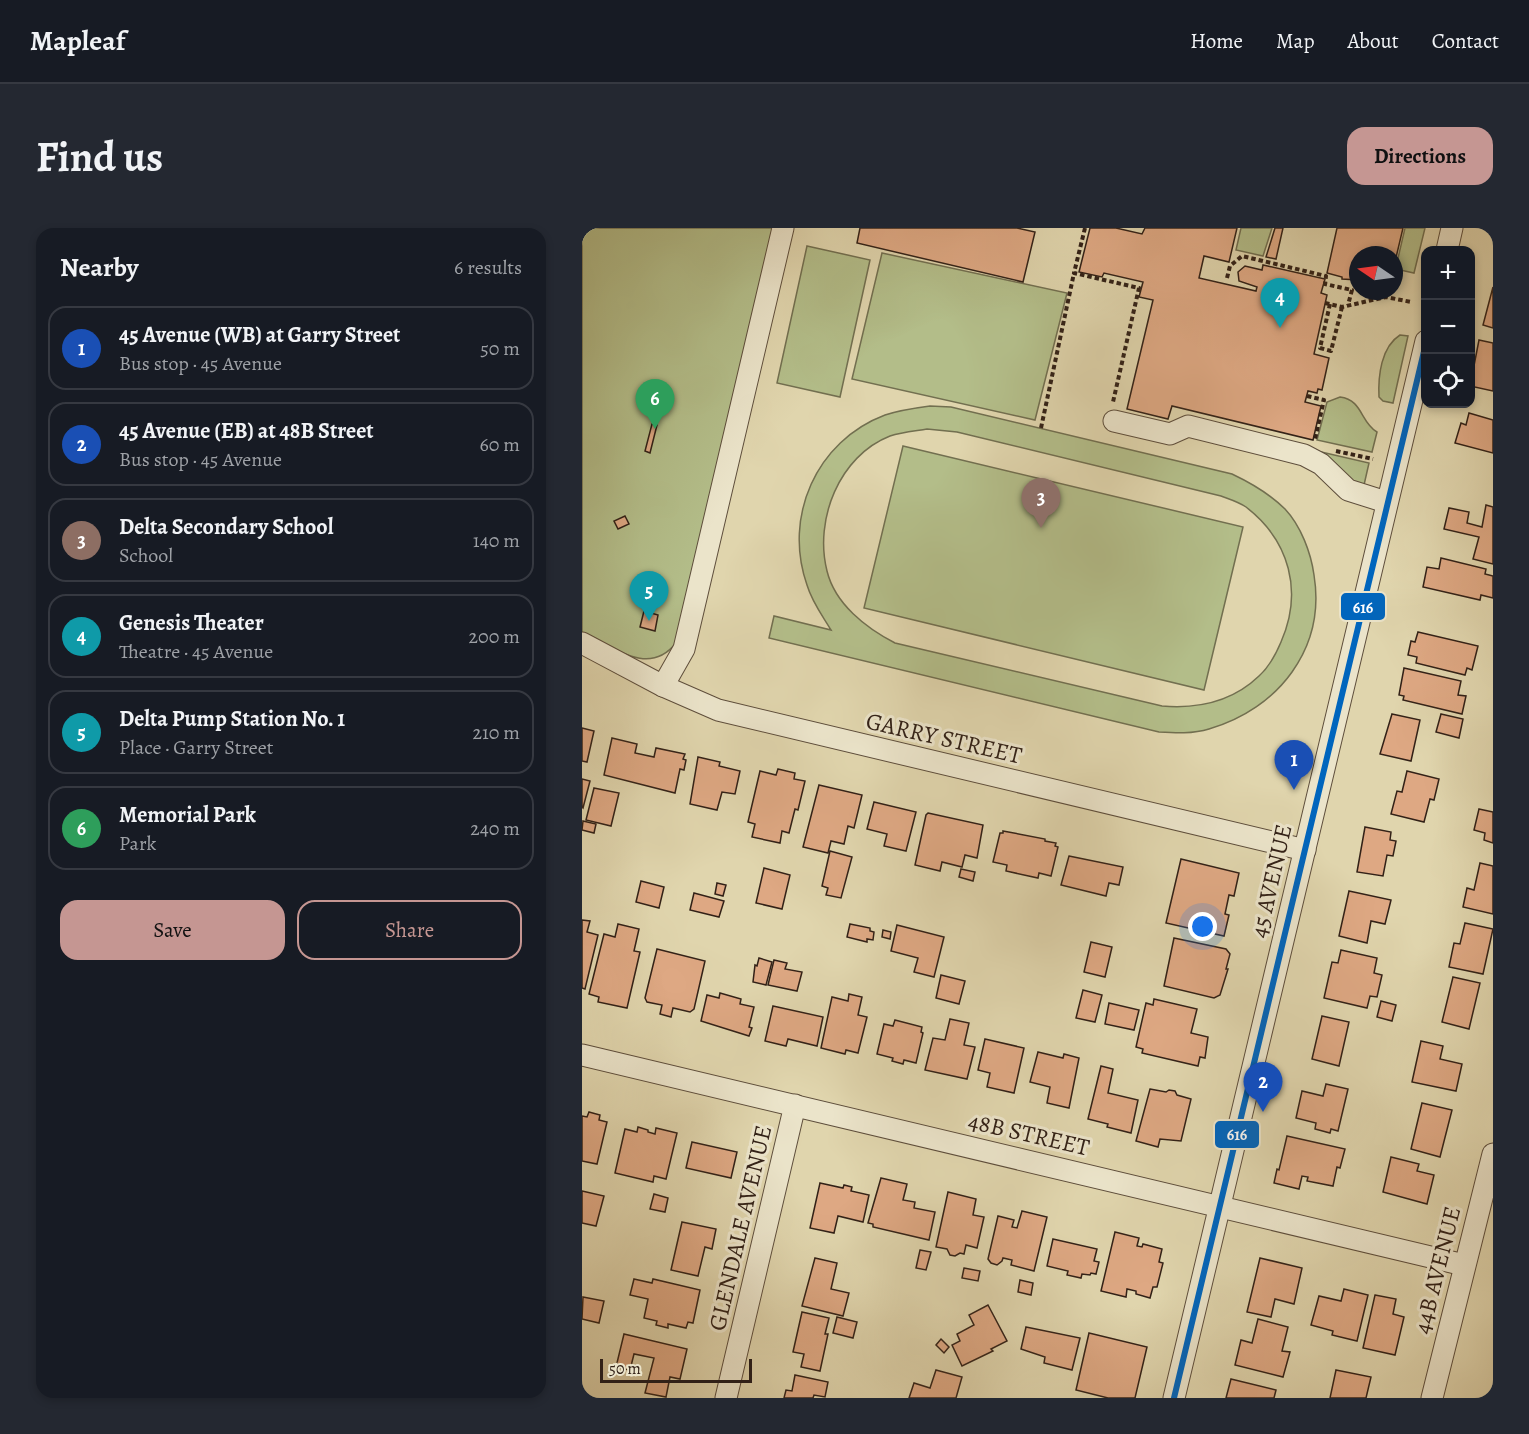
<!DOCTYPE html>
<html lang="en">
<head>
<meta charset="utf-8">
<style>
  body { margin:0; font-family:Alegreya,serif; background:#242831; color:#f1f3f6 }
  .controls { position:absolute; right:18px; top:18px; display:grid; overflow:hidden; border-radius:12px; box-shadow:0 3px 9px #0003 }
  .controls button { width:54px; height:54px; display:grid; place-items:center; padding:0; border:0; border-bottom:2px solid #363941; background:#171b24; color:#f1f3f6; font:30px sans-serif }
  .compass { position:absolute; left:767px; top:18px; width:54px; height:54px; border-radius:50%; background:#171b24; box-shadow:0 3px 9px #0003; rotate:283deg }
  .scale { position:absolute; left:18px; bottom:15px; width:152px; box-sizing:border-box; padding-left:6px; border:3px solid #322117; border-top:0; font-size:16px; line-height:21px; white-space:nowrap; color:#322117; -webkit-text-stroke:4px #ebe4ca; paint-order:stroke }
  .you { position:absolute; left:621px; top:699px; width:21px; height:21px; margin:-15px; border:4px solid #fff; border-radius:50%; background:#1a73e8; box-shadow:0 0 0 9px #1a73e833 }
  .badge { display:grid; place-items:center; width:39px; height:39px; border-radius:50%; background:#c59692; color:#fff; font-size:20px; font-weight:700 }
  .pin { position:absolute; translate:-50% -50px; filter:drop-shadow(0 2px 3px #0008) }
  .pin::after { content:''; position:absolute; top:32px; width:21px; height:18px; background:inherit; clip-path:polygon(0 0,100% 0,50% 100%) }
  .list { margin:0; padding:0; list-style:none }
  h2 { display:flex; justify-content:space-between; align-items:center; height:78px; margin:0; padding:0 24px; font-size:26px }
  h2 small { font-size:20px; font-weight:400; color:#9ea1a6 }
  .list li { display:grid; grid-template-columns:39px 1fr auto; gap:18px; align-items:center; box-sizing:border-box; height:84px; margin:0 12px 12px; padding:0 12px; border:2px solid #363941; border-radius:18px }
  .list b { display:block; font-size:22px; white-space:nowrap }
  .list p { margin:0; font-size:20px; white-space:nowrap; color:#9ea1a6 }
  .list em { font-size:20px; font-style:normal; color:#9ea1a6 }
  .actions { display:flex; gap:12px; padding:18px 24px }
  .actions a { flex:1; padding:14px 0; border:2px solid #c59692; border-radius:18px; text-align:center; font-size:21px; color:#c59692 }
  .actions .main { background:#c59692; color:#111 }
  .icon { flex:none; width:33px; height:33px; fill:none; stroke:currentColor; stroke-width:2; stroke-linecap:round; stroke-linejoin:round }
  .map { position:relative; flex:none; width:911px; height:1170px; overflow:hidden; border-radius:18px }
  header { display:flex; align-items:center; gap:36px; box-sizing:border-box; height:84px; padding:0 30px; background:#171b24; border-bottom:2px solid #363941 }
  header strong { font-size:28px }
  nav { display:flex; gap:33px; margin-inline-start:auto; font-size:21px }
  .intro { display:flex; align-items:center; justify-content:space-between; box-sizing:border-box; height:144px; padding:0 36px }
  h1 { margin:0; font-size:42px }
  .button { padding:15px 27px; border-radius:18px; background:#c59692; color:#111; font-size:21px; font-weight:700 }
  main { display:flex; gap:36px; padding:0 36px }
  aside { flex:1; background:#171b24; border-radius:18px; box-shadow:0 3px 9px #0003 }
  .map>svg:first-child { display:block }
</style>
</head>
<body>
<header>
<strong>Mapleaf</strong>
<nav><a>Home</a><a>Map</a><a>About</a><a>Contact</a></nav>
</header>
<div class="intro"><h1>Find us</h1><a class="button">Directions</a></div>
<main>
<aside>
<h2>Nearby<small>6 results</small></h2>
<ul class="list">
<li><span class="badge" style="background:#1a4fb4">1</span><div><b>45 Avenue (WB) at Garry Street</b><p>Bus stop · 45 Avenue</p></div><em>50 m</em></li>
<li><span class="badge" style="background:#1a4fb4">2</span><div><b>45 Avenue (EB) at 48B Street</b><p>Bus stop · 45 Avenue</p></div><em>60 m</em></li>
<li><span class="badge" style="background:#8d6e63">3</span><div><b>Delta Secondary School</b><p>School</p></div><em>140 m</em></li>
<li><span class="badge" style="background:#0f9aa8">4</span><div><b>Genesis Theater</b><p>Theatre · 45 Avenue</p></div><em>200 m</em></li>
<li><span class="badge" style="background:#0f9aa8">5</span><div><b>Delta Pump Station No. 1</b><p>Place · Garry Street</p></div><em>210 m</em></li>
<li><span class="badge" style="background:#2e9e5b">6</span><div><b>Memorial Park</b><p>Park</p></div><em>240 m</em></li>
</ul>
<div class="actions"><a class="main">Save</a><a>Share</a></div>
</aside>
<div class="map">
<svg width="911" height="1170" viewBox="0 0 911 1170">
  <rect width="100%" height="100%" fill="#e0d5ad"/>
  <filter id="stains"><feTurbulence type="fractalNoise" baseFrequency=".00333" numOctaves="4"/><feColorMatrix values="0 0 0 0 .2 0 0 0 0 .09 0 0 0 0 .02 0 0 0 .5 -.17"/></filter>
  <radialGradient id="worn" r=".72"><stop offset=".6" stop-color="#630" stop-opacity="0"/><stop offset="1" stop-color="#630" stop-opacity=".3"/></radialGradient>
  <!-- green -->
  <g fill="#b3bd89" stroke="#726f50" stroke-width="1.5" fill-rule="evenodd">
    <path d="M0,0H193L94,415C66,450 31,418 0,404Z"/>
    <polygon points="659,0 690,0 681,28 654,22"/>
    <polygon points="823,0 843,0 832,45 818,42 818,40 814,39"/>
    <polygon points="225,18 288,32 258,169 195,155"/>
    <polygon points="300,25 485,65 453,192 270,151"/>
    <path d="M818,107L826,108L811,175L801,173L797,169C796,148 799,119 818,107Z"/>
    <path d="M758,169C781,172 778,194 795,204L790,224L735,212L745,174Z"/>
    <path d="M348,178L369,179L650,246C669,255 688,266 703,281C719,298 729,325 732,347C744,421 696,481 627,501C611,506 593,505 577,504L187,410L192,388L249,402C240,387 230,374 225,357C201,289 234,213 303,187C318,182 333,180 348,178ZM345,201L375,204L639,268C647,271 657,274 664,279C708,313 721,364 699,414C694,426 687,439 677,448C650,474 616,481 580,478L313,415C284,400 253,376 245,343C232,292 257,228 308,208C320,204 333,203 345,201Z"/>
    <polygon points="321,218 661,299 622,462 282,380"/>
    <polygon points="735,223 787,235 782,257 774,258"/>
  </g>
  <!-- building -->
  <g fill="#dea883" stroke="#322117" stroke-width="1.5">
    <polygon points="278,0 435,0 453,4 441,54 275,15"/>
    <polygon points="508,0 534,0 560,6 563,0 655,0 647,34 622,28 617,50 674,63 675,59 657,53 656,44 663,38 680,42 681,37 743,51 739,65 745,67 732,126 747,130 740,162 736,161 735,165 726,163 723,174 739,178 731,212 590,178 586,191 545,181 571,72 557,69 561,54 522,45 520,49 497,44"/>
    <polygon points="693,0 701,0 694,31 684,29"/>
    <polygon points="755,0 821,0 812,38 812,27 776,27 776,52 760,51 760,49 745,45"/>
    <polygon points="911,59 911,100 901,97"/>
    <polygon points="897,112 911,115 911,163 888,158"/>
    <polygon points="887,185 911,192 911,225 873,215 879,195 884,197"/>
    <polygon points="70,196 75,197 68,225 63,223"/>
    <polygon points="904,277 911,279 911,336 891,331 897,309 862,301 867,280 887,284 885,295 900,299"/>
    <polygon points="43,288 47,296 36,301 32,293"/>
    <polygon points="859,330 904,341 903,346 911,348 911,370 899,367 898,372 841,359 845,339 857,341"/>
    <polygon points="62,383 76,387 73,403 58,399"/>
    <polygon points="836,404 896,418 890,442 885,440 883,447 834,435 835,429 826,427 829,413 833,414"/>
    <polygon points="822,440 879,453 876,467 884,468 880,486 821,472 822,468 817,467"/>
    <polygon points="810,486 838,492 829,533 798,526"/>
    <polygon points="859,486 881,491 877,510 854,504"/>
    <polygon points="0,500 12,503 5,534 0,533"/>
    <polygon points="30,510 55,516 53,525 72,529 74,520 103,526 101,531 104,532 102,542 98,541 93,565 22,547"/>
    <polygon points="116,529 138,534 137,538 158,543 153,566 140,564 135,582 108,576"/>
    <polygon points="196,541 213,545 212,551 223,553 216,582 213,581 207,605 200,603 198,615 170,609 173,596 166,594 178,543 194,547"/>
    <polygon points="825,543 857,551 852,572 848,571 842,594 809,586 815,563 820,564"/>
    <polygon points="0,551 8,553 1,580 0,579"/>
    <polygon points="237,557 280,567 272,600 266,598 262,616 249,613 246,625 221,619"/>
    <polygon points="12,560 37,565 29,598 4,592"/>
    <polygon points="292,574 334,584 324,623 302,618 305,606 285,601"/>
    <polygon points="897,581 911,584 911,615 902,612 903,605 892,602"/>
    <polygon points="346,585 401,597 395,630 383,627 380,639 360,634 358,643 333,637 344,587"/>
    <polygon points="1,593 14,596 12,605 0,602"/>
    <polygon points="783,599 809,604 808,612 814,613 811,628 805,627 801,648 775,644"/>
    <polygon points="421,603 463,611 463,613 474,615 473,618 476,619 469,648 457,645 456,650 424,643 425,637 411,634 418,605 421,605"/>
    <polygon points="248,623 270,629 259,670 244,667 246,660 240,658"/>
    <polygon points="487,628 541,639 537,657 527,655 524,668 479,657"/>
    <polygon points="599,631 657,645 652,668 647,667 643,686 647,687 642,708 584,695"/>
    <polygon points="898,635 911,638 911,686 881,679 885,660 892,662"/>
    <polygon points="182,640 208,647 200,681 174,675"/>
    <polygon points="379,641 393,644 391,653 377,649"/>
    <polygon points="59,653 82,659 77,680 54,674"/>
    <polygon points="135,655 144,657 141,668 133,666"/>
    <polygon points="767,663 809,672 803,696 789,693 785,715 757,708"/>
    <polygon points="112,665 142,673 137,689 108,682"/>
    <polygon points="0,692 8,693 5,704 16,707 3,761 0,760"/>
    <polygon points="883,695 911,701 901,746 867,739 872,715 878,716"/>
    <polygon points="36,696 57,701 52,723 58,724 45,780 16,774 17,769 7,766 22,706 33,709"/>
    <polygon points="268,696 288,700 288,703 292,704 291,712 285,711 285,714 265,709"/>
    <polygon points="315,697 362,709 352,749 332,744 336,730 309,723"/>
    <polygon points="301,702 309,704 308,711 300,709"/>
    <polygon points="592,710 644,721 648,726 644,741 646,741 638,767 632,770 582,758"/>
    <polygon points="509,714 530,719 523,749 502,744"/>
    <polygon points="75,721 123,733 112,781 108,784 91,780 89,789 78,786 80,777 65,774 63,770"/>
    <polygon points="759,722 795,730 792,745 800,747 795,769 788,768 785,780 742,770 750,734 756,735"/>
    <polygon points="177,730 190,734 184,757 171,754 173,737 175,738"/>
    <polygon points="192,732 205,735 203,741 220,744 215,763 186,757"/>
    <polygon points="359,747 383,753 377,776 354,770"/>
    <polygon points="871,749 898,755 887,801 860,794"/>
    <polygon points="501,762 520,767 513,794 494,790"/>
    <polygon points="138,765 159,771 158,776 172,779 167,799 170,800 167,808 119,793 125,767 137,770"/>
    <polygon points="267,766 280,769 276,787 285,789 276,825 264,822 263,826 239,820 250,769 266,773"/>
    <polygon points="572,771 615,781 609,805 626,809 623,830 618,829 616,838 560,825 561,821 554,819 564,775 571,777"/>
    <polygon points="799,773 814,777 810,793 795,789"/>
    <polygon points="527,775 557,782 552,802 523,796"/>
    <polygon points="191,778 241,789 235,818 206,811 204,818 183,813"/>
    <polygon points="740,788 767,794 757,838 730,831"/>
    <polygon points="368,791 387,795 382,817 393,819 385,851 343,842 351,810 363,812"/>
    <polygon points="313,792 340,799 339,804 341,805 334,835 322,832 321,836 310,833 311,830 295,826 302,796 311,798"/>
    <polygon points="403,811 442,820 432,865 405,859 408,845 396,842"/>
    <polygon points="839,813 861,818 858,831 880,836 874,863 830,854"/>
    <polygon points="456,824 481,830 482,826 497,830 487,880 465,875 468,859 448,854"/>
    <polygon points="519,838 531,841 526,865 556,872 549,905 525,899 526,896 506,891"/>
    <polygon points="744,856 766,861 756,903 749,901 748,905 733,901 734,895 714,890 720,863 741,868"/>
    <polygon points="568,861 584,864 587,862 593,863 595,867 609,871 599,913 578,911 576,919 554,913"/>
    <polygon points="840,875 870,882 858,929 829,921"/>
    <polygon points="7,884 18,887 17,892 25,894 15,936 0,933 0,888 5,889"/>
    <polygon points="56,899 66,902 66,904 73,906 74,900 95,905 84,951 72,948 71,954 33,945 43,901 55,904"/>
    <polygon points="705,908 763,921 758,940 755,939 751,958 725,953 726,949 720,948 717,961 692,955 695,941 697,942"/>
    <polygon points="110,914 155,924 149,950 104,940"/>
    <polygon points="809,929 837,936 835,943 852,947 845,976 801,964"/>
    <polygon points="299,950 325,956 321,972 333,974 332,980 353,984 347,1012 291,999 291,996 286,995"/>
    <polygon points="238,955 261,960 262,957 270,959 269,963 287,967 281,994 256,988 252,1005 228,1000"/>
    <polygon points="0,963 22,968 14,998 0,995"/>
    <polygon points="366,964 394,971 391,987 402,989 395,1020 384,1017 382,1026 378,1025 373,1028 368,1027 365,1021 354,1019"/>
    <polygon points="72,966 86,970 83,984 68,981"/>
    <polygon points="440,983 465,989 452,1043 429,1037 430,1032 421,1030 420,1033 415,1037 409,1035 406,1031 416,988 432,992 430,999 435,1000"/>
    <polygon points="100,994 134,1001 130,1021 123,1019 116,1048 89,1042"/>
    <polygon points="533,1004 557,1010 555,1018 560,1019 561,1016 580,1021 577,1034 581,1035 575,1059 571,1059 568,1070 554,1066 554,1063 545,1061 544,1069 519,1063"/>
    <polygon points="471,1011 515,1021 512,1033 517,1034 514,1046 509,1045 508,1047 500,1046 499,1050 485,1047 486,1043 465,1038"/>
    <polygon points="338,1022 349,1024 344,1042 334,1040"/>
    <polygon points="233,1030 255,1035 249,1061 267,1065 261,1088 220,1078"/>
    <polygon points="678,1030 720,1040 712,1076 693,1071 689,1089 665,1084"/>
    <polygon points="382,1040 398,1043 396,1053 380,1050"/>
    <polygon points="52,1051 70,1055 71,1051 118,1062 111,1095 106,1094 104,1100 86,1096 86,1100 74,1097 75,1093 62,1090 66,1071 48,1067"/>
    <polygon points="438,1052 451,1055 449,1067 436,1064"/>
    <polygon points="762,1061 786,1067 775,1113 750,1107 751,1103 729,1097 737,1068 759,1073"/>
    <polygon points="793,1067 814,1071 811,1086 822,1089 813,1127 781,1120"/>
    <polygon points="1,1069 22,1073 17,1095 0,1091"/>
    <polygon points="406,1077 425,1113 409,1121 411,1123 380,1138 370,1117 378,1113 375,1106 392,1097 387,1087"/>
    <polygon points="220,1084 247,1090 243,1106 246,1106 238,1143 219,1139 222,1126 211,1124"/>
    <polygon points="255,1089 275,1094 271,1110 251,1105"/>
    <polygon points="676,1091 706,1099 700,1123 708,1124 701,1149 653,1137 659,1112 670,1115"/>
    <polygon points="444,1099 498,1110 490,1142 462,1135 463,1129 439,1121"/>
    <polygon points="507,1105 565,1119 553,1170 526,1170 494,1162"/>
    <polygon points="42,1106 105,1121 98,1151 88,1149 84,1169 63,1165 72,1130 52,1126 48,1142 34,1139"/>
    <polygon points="359,1111 367,1119 362,1125 354,1117"/>
    <polygon points="354,1142 380,1149 374,1170 327,1170 332,1155 348,1160"/>
    <polygon points="754,1142 789,1149 784,1170 748,1170"/>
    <polygon points="213,1147 246,1154 243,1169 232,1167 231,1170 202,1170 204,1162 210,1163"/>
    <polygon points="649,1151 694,1162 692,1170 644,1170"/>
  </g>
  <g fill="none" stroke-linecap="round" stroke-linejoin="round">
    <!-- minor casing -->
    <g stroke="#5e4e3c" stroke-width="23">
      <g id="minor">
        <polyline points="865,22 870,0"/>
        <polyline points="532,193 588,206 606,198 722,227 739,236 766,262 804,274"/>
        <polyline points="0,415 81,458 136,482 723,622"/>
        <polyline points="81,458 102,421 201,0"/>
        <polyline points="0,827 882,1037"/>
        <polyline points="144,1170 213,877"/>
        <polyline points="592,1170 844,113"/>
        <polyline points="850,1170 911,926"/>
      </g>
    </g>
    <!-- path -->
    <g stroke="#322117" stroke-width="4" stroke-dasharray="4.5 3" stroke-linecap="butt">
      <polyline points="503,0 492,45 557,60 531,174"/>
      <polyline points="645,50 648,38 660,28 744,48 743,56 770,62 766,77"/>
      <polyline points="743,75 760,79 804,69 829,74"/>
      <polyline points="748,76 738,120 749,123 760,79"/>
      <polyline points="725,168 742,172 733,211"/>
      <polyline points="459,200 492,45"/>
      <polyline points="754,223 791,231"/>
    </g>
    <!-- minor -->
    <use href="#minor" stroke="#ebe4ca" stroke-width="21"/>
    <!-- bus-1 casing -->
    <g stroke="#ebe4ca" stroke-width="10">
      <polyline id="bus-1" points="592,1170 844,115"/>
    </g>
    <!-- bus-1 -->
    <use href="#bus-1" stroke="#0065bd" stroke-width="6"/>
  </g>
  <g text-anchor="middle" stroke-width="6" stroke-linejoin="round" paint-order="stroke">
    <!-- street labels -->
    <g font-size="24" fill="#322117" stroke="#ebe4ca">
      <text transform="translate(362 510) rotate(13)" y="8">GARRY STREET</text>
      <text transform="translate(689 653) rotate(-77)" y="8">45 AVENUE</text>
      <text transform="translate(447 906) rotate(13)" y="8">48B STREET</text>
      <text transform="translate(158 1000) rotate(-77)" y="8">GLENDALE AVENUE</text>
      <text transform="translate(855 1042) rotate(-76)" y="8">44B AVENUE</text>
    </g>
  </g>
  <g stroke="#ebe4ca" stroke-width="2">
    <rect x="758" y="364" width="46" height="29" rx="6" fill="#0065bd"/>
    <rect x="632" y="892" width="46" height="29" rx="6" fill="#0065bd"/>
  </g>
  <g font-size="16" text-anchor="middle" font-weight="bold" fill="#fff">
    <text x="781" y="385">616</text>
    <text x="655" y="912">616</text>
  </g>
  <rect width="100%" height="100%" filter="url(#stains)"/>
  <rect width="100%" height="100%" fill="url(#worn)"/>
</svg>
<div class="controls">
<button>+</button>
<button>−</button>
<button><svg class="icon" aria-label="locate" viewBox="0 0 24 24"><circle cx="12" cy="12" r="6"/><path d="M12 2v4M12 18v4M2 12h4M18 12h4"/></svg></button>
</div>
<svg class="compass" viewBox="-18 -18 36 36"><path d="M0-13l5 13h-10z" fill="#e53935"/><path d="M0 13l5-13h-10z" fill="#9ea1a6"/></svg>
<div class="scale">50 m</div>
<div class="you"></div>
<div class="pin badge" style="left:712px;top:562px;background:#1a4fb4">1</div>
<div class="pin badge" style="left:681px;top:884px;background:#1a4fb4">2</div>
<div class="pin badge" style="left:459px;top:300px;background:#8d6e63">3</div>
<div class="pin badge" style="left:698px;top:100px;background:#0f9aa8">4</div>
<div class="pin badge" style="left:67px;top:393px;background:#0f9aa8">5</div>
<div class="pin badge" style="left:73px;top:201px;background:#2e9e5b">6</div>
</div>
</main>
</body>
</html>
